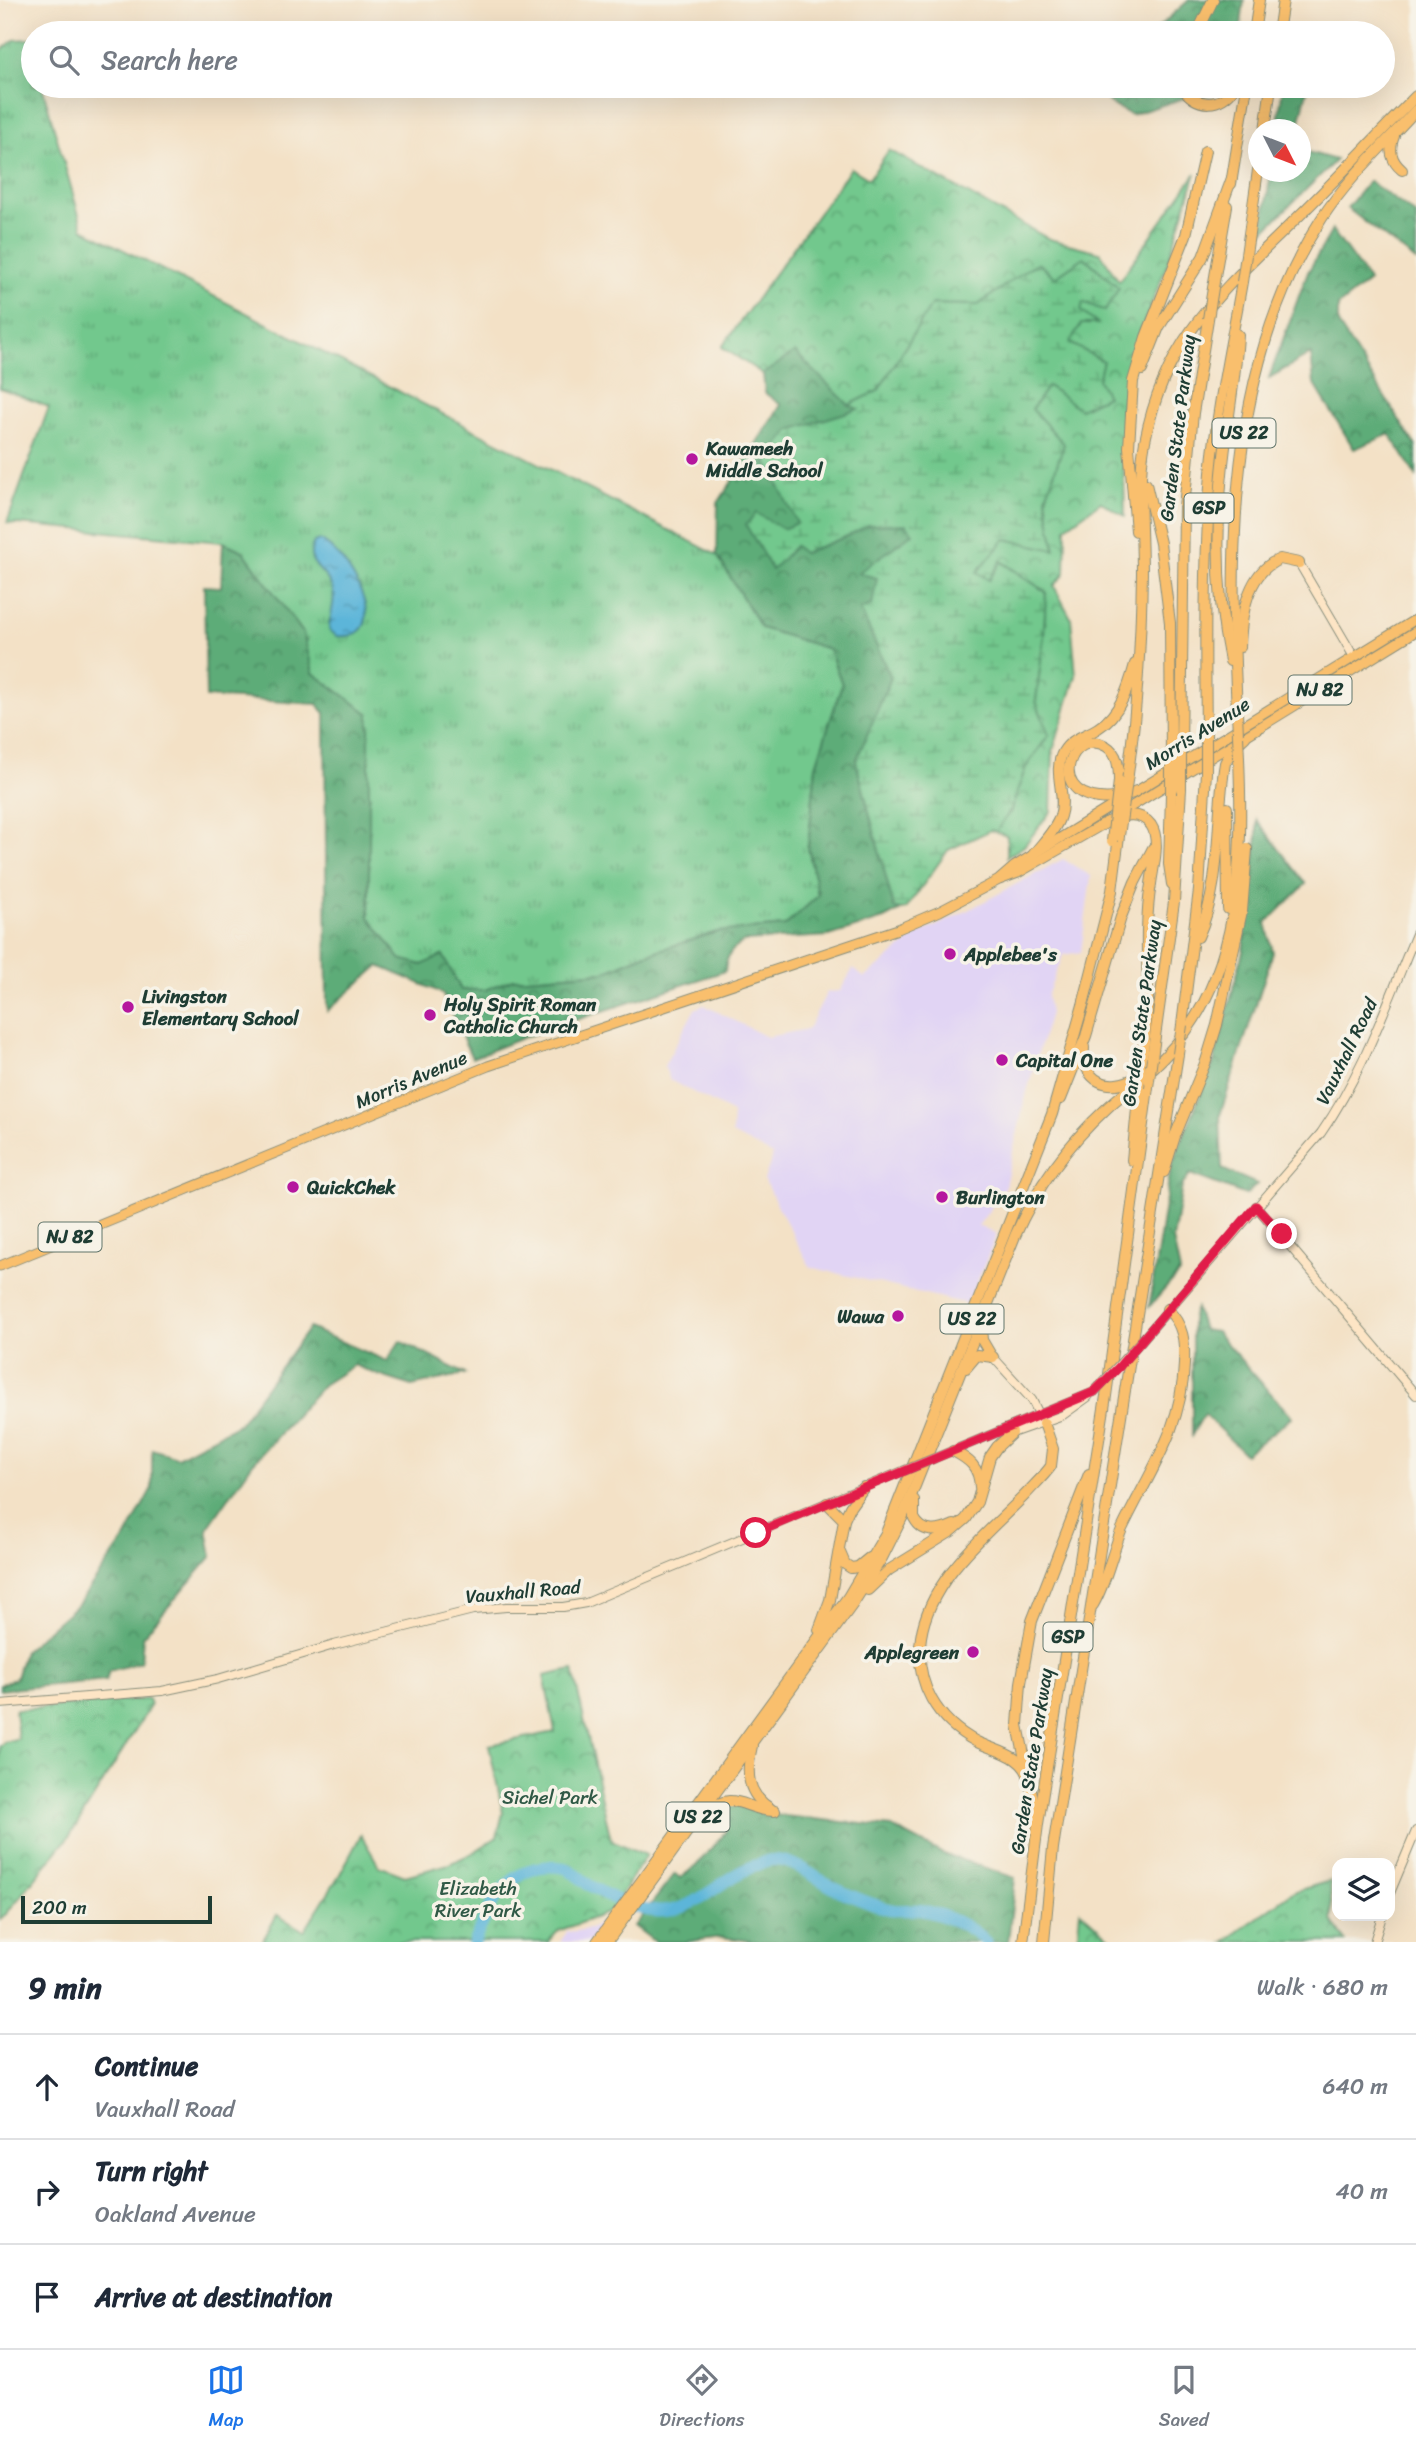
<!DOCTYPE html>
<html lang="en">
<head>
<meta charset="utf-8">
<style>
  body { margin:0; font-family:Sriracha,sans-serif; background:#f2f2f3; color:#1f2937 }
  .controls { position:absolute; right:21px; bottom:21px; display:grid; overflow:hidden; border-radius:14px; box-shadow:0 7px 28px #0002 }
  .controls button { width:63px; height:63px; display:grid; place-items:center; padding:0; border:0; border-bottom:2px solid #e0e1e3; background:#fff; color:#1f2937; font:35px sans-serif }
  .compass { position:absolute; left:1248px; top:119px; width:63px; height:63px; border-radius:50%; background:#fff; box-shadow:0 7px 28px #0002; rotate:132deg }
  .scale { position:absolute; left:21px; bottom:18px; width:191px; box-sizing:border-box; padding-left:7px; border:4px solid #1f3d34; border-top:0; font-size:19px; line-height:24px; white-space:nowrap; color:#1f3d34; -webkit-text-stroke:5px #f7f3e8; paint-order:stroke }
  .stop { position:absolute; width:21px; height:21px; margin:-16px; border:5px solid #e11d48; border-radius:50%; background:#fff }
  .stop.end { background:#e11d48; border-color:#fff; box-shadow:0 2px 7px #0008 }
  .list { margin:0; padding:0; list-style:none }
  h2 { display:flex; justify-content:space-between; align-items:center; height:91px; margin:0; padding:0 28px; font-size:30px }
  h2 small { font-size:23px; font-weight:400; color:#747a83 }
  .list li { display:grid; grid-template-columns:46px 1fr auto; gap:21px; align-items:center; box-sizing:border-box; height:105px; padding:0 28px; border-top:2px solid #e0e1e3 }
  .list b { display:block; font-size:26px; white-space:nowrap }
  .list p { margin:0; font-size:23px; white-space:nowrap; color:#747a83 }
  .list em { font-size:23px; font-style:normal; color:#747a83 }
  .icon { flex:none; width:38px; height:38px; fill:none; stroke:currentColor; stroke-width:2; stroke-linecap:round; stroke-linejoin:round }
  .map { position:relative; flex:none; width:1416px; height:1942px; overflow:hidden }
  .search { position:absolute; background:#fff; box-shadow:0 7px 28px #0002; left:21px; right:21px; top:21px; height:77px; display:flex; align-items:center; gap:18px; box-sizing:border-box; padding:0 24px; border-radius:38px; color:#747a83; font-size:26px }
  .sheet { height:406px; background:#fff }
  nav { display:flex; justify-content:space-around; align-items:center; box-sizing:border-box; height:98px; border-top:2px solid #e0e1e3; background:#fff; font-size:19px; color:#747a83 }
  nav a { display:grid; justify-items:center; gap:4px }
  nav .on { color:#1a73e8 }
  .map>svg:first-child { display:block }
</style>
</head>
<body>
<div class="map">
<svg width="1416" height="1942" viewBox="0 0 1416 1942">
  <defs>
    <pattern id="grass-tufts" width="24" height="20" patternUnits="userSpaceOnUse" patternTransform="scale(1.75)"><rect width="24" height="20" fill="#72c88d"/><path d="M3 7l-1-3M5 7V3M7 7l1-3M15 17l-1-3M17 17v-4M19 17l1-3" fill="none" stroke="#5da474"/></pattern>
    <pattern id="forest-crowns" width="20" height="18" patternUnits="userSpaceOnUse" patternTransform="scale(1.75)"><rect width="20" height="18" fill="#5dac78"/><path d="M2 6a3 3 0 1 1 6 0M12 15a3 3 0 1 1 6 0" fill="none" stroke="#4c8d63"/></pattern>
    <pattern id="wetland-marsh" width="20" height="14" patternUnits="userSpaceOnUse" patternTransform="scale(1.75)"><rect width="20" height="14" fill="#72c88d"/><path d="M1 5h8M5 5V1M11 12h8M15 12V8" fill="none" stroke="#5da474"/></pattern>
    <pattern id="park-crowns" width="20" height="18" patternUnits="userSpaceOnUse" patternTransform="scale(1.75)"><rect width="20" height="18" fill="#72c88d"/><path d="M2 6a3 3 0 1 1 6 0M12 15a3 3 0 1 1 6 0" fill="none" stroke="#5da474"/></pattern>
    <pattern id="water-ripples" width="26" height="14" patternUnits="userSpaceOnUse" patternTransform="scale(1.75)"><rect width="26" height="14" fill="#5bb5d9"/><path d="M2 4q2-2 4 0t4 0M15 11q2-2 4 0t4 0" fill="none" stroke="#4b94b1"/></pattern>
  </defs>
  <rect width="100%" height="100%" fill="#f7f3e8"/>
  <filter id="ink" filterUnits="userSpaceOnUse"><feTurbulence type="fractalNoise" baseFrequency=".0143" numOctaves="2"/><feDisplacementMap in="SourceGraphic" scale="14" xChannelSelector="R" yChannelSelector="G"/><feConvolveMatrix kernelMatrix="1 2 1 2 8 2 1 2 1" color-interpolation-filters="sRGB"/></filter>
  <filter id="wash" filterUnits="userSpaceOnUse"><feTurbulence type="fractalNoise" baseFrequency=".00686" numOctaves="4" result="noise"/><feDisplacementMap in="SourceGraphic" scale="28" xChannelSelector="R" yChannelSelector="G"/><feGaussianBlur stdDeviation="1.57" result="paint"/><feColorMatrix in="noise" values="0 0 0 0 0 0 0 0 0 0 0 0 0 0 0 0 0 1.4 0 .05"/><feComposite in="paint" operator="in"/></filter>
  <g filter="url(#wash)">
    <rect width="100%" height="100%" fill="#f3e1c6"/>
    <!-- built -->
    <g fill="#e1d4f4">
      <polygon points="1063,859 1091,876 1081,952 1063,955 1047,996 1050,1013 1027,1091 1004,1190 978,1226 997,1234 968,1304 810,1267 764,1180 773,1155 732,1134 733,1113 670,1080 664,1066 695,1009 704,1005 767,1037 808,1029 827,992 840,991 853,969 865,978 917,935 961,914"/>
      <polygon points="606,1919 589,1942 560,1942 567,1932 590,1929"/>
    </g>
    <!-- grass -->
    <polygon fill="url(#grass-tufts)" stroke="#488260" stroke-width="2" points="32,39 33,86 42,86 83,229 717,555 761,628 829,649 842,684 816,766 808,847 818,896 785,926 717,932 644,955 604,972 513,979 485,990 461,990 422,965 400,959 369,917 369,714 313,673 303,633 243,551 223,542 7,523 49,407 0,388 0,51 14,40"/>
    <!-- forest -->
    <g fill="url(#forest-crowns)" stroke="#3e7456" stroke-width="2">
      <polygon points="1189,0 1244,0 1240,33 1152,33"/>
      <polygon points="1106,86 1229,86 1218,94 1184,98 1131,115 1109,103 1104,93"/>
      <polygon points="1283,86 1308,86 1298,129 1277,129"/>
      <polygon points="1301,150 1336,160 1261,234 1271,172 1300,172"/>
      <polygon points="1369,181 1416,215 1416,261 1347,208"/>
      <polygon points="1332,230 1369,281 1338,306 1338,324 1416,446 1416,476 1390,434 1354,449 1314,383 1311,354 1269,378 1307,274"/>
      <path d="M795,352L849,405L859,409L790,430L798,523L783,529L772,569L795,545L804,553L845,537L868,525L906,524L914,533L859,573L878,578L872,605L860,609L891,678L856,762L894,908L901,910L884,919L829,936L745,941C731,949 726,956 725,971L527,1036L472,1058L442,993L379,966L327,1011L325,713L317,704L206,697L204,586L221,587L223,542L243,551L303,633L313,673L369,714V917L400,959L422,965L443,955L461,990H485L513,979L604,972L644,955L717,932L785,926L818,896L808,847L816,766L842,684L829,649L761,628L717,555L718,503L781,405L765,393L763,374Z"/>
      <polygon points="1257,820 1306,884 1266,923 1273,952 1220,1115 1222,1169 1257,1184 1246,1195 1190,1174 1182,1186 1173,1239 1180,1272 1149,1307 1171,1166 1214,1062 1243,951 1257,841"/>
      <polygon points="1196,1308 1203,1330 1216,1332 1292,1417 1245,1454 1204,1414 1192,1435 1192,1319"/>
      <polygon points="309,1328 387,1361 400,1341 465,1374 412,1386 378,1375 354,1365 323,1385 253,1463 207,1529 212,1556 143,1636 141,1662 109,1671 106,1680 0,1690 0,1685 16,1678 24,1651 79,1603 126,1537 152,1488 152,1449 177,1457 239,1424"/>
      <polygon points="738,1805 764,1814 892,1827 941,1853 1015,1878 1008,1942 758,1942 721,1937 684,1942 655,1942 634,1926 675,1874 680,1878 696,1866 727,1830 716,1817 725,1808"/>
    </g>
    <!-- wetland -->
    <polygon fill="url(#wetland-marsh)" stroke="#488260" stroke-width="2" points="1084,257 1119,288 1098,325 1108,396 1080,409 1064,444 1046,498 1055,550 1000,561 1046,592 1044,636 1036,701 1049,735 1026,767 1011,810 996,832 991,830 948,850 906,909 901,910 894,908 856,761 891,678 860,609 872,605 877,578 858,573 913,533 906,524 868,525 845,537 803,553 795,546 772,570 746,525 756,513 783,529 797,523 766,460 790,430 858,409 849,405 878,390 931,304 978,305 1030,267 1038,263 1055,277"/>
    <!-- park -->
    <g fill="url(#park-crowns)" stroke="#488260" stroke-width="2">
      <polygon points="889,150 1049,239 1100,252 1119,281 1196,173 1167,265 1133,350 1122,404 1125,516 1101,502 1066,527 1065,573 1054,586 1071,618 1076,676 1053,751 1051,811 1024,846 1007,857 1007,836 996,832 1011,810 1026,767 1049,735 1036,701 1044,636 1046,592 1001,561 989,580 977,572 1005,539 1055,550 1046,498 1064,444 1032,409 1048,386 1080,409 1107,396 1098,380 1103,361 1070,343 1081,324 1097,324 1081,311 1083,302 1105,311 1119,288 1084,257 1055,277 1038,263 1030,267 978,305 932,304 878,391 849,405 795,352 763,374 722,347 851,168 869,179"/>
      <polygon points="573,1670 611,1840 646,1855 610,1912 558,1931 548,1942 262,1942 277,1915 304,1931 340,1874 361,1835 379,1866 405,1876 449,1864 471,1854 497,1837 503,1813 489,1745 555,1732 544,1676"/>
      <polygon points="148,1699 150,1706 71,1834 7,1913 0,1919 0,1746 4,1742 18,1739 15,1710"/>
      <polygon points="1330,1881 1332,1920 1346,1942 1224,1942 1293,1892"/>
      <polygon points="1080,1911 1115,1942 1077,1942"/>
    </g>
    <!-- water -->
    <path fill="url(#water-ripples)" stroke="#3d7986" stroke-width="2" d="M319,540C347,551 399,641 337,636L329,630C329,618 336,602 333,591C328,569 302,566 314,542Z"/>
    <g fill="none" stroke-linecap="round" stroke-linejoin="round">
      <!-- river -->
      <path stroke="#5bb5d9" stroke-width="12" d="M474,1942C489,1908 499,1880 536,1868C545,1866 559,1866 568,1869C575,1873 582,1880 589,1885C607,1896 631,1909 653,1911C693,1916 721,1877 757,1865C761,1863 767,1860 772,1860C794,1859 815,1878 834,1888C853,1897 874,1906 894,1910C903,1911 912,1909 920,1910C943,1914 970,1925 986,1942"/>
    </g>
  </g>
  <g filter="url(#ink)">
    <g fill="none" stroke-linecap="round" stroke-linejoin="round">
      <!-- secondary casing -->
      <g stroke="#898f7d" stroke-width="10">
        <g id="secondary">
          <polyline points="1299,563 1354,657"/>
          <polyline points="1256,1206 1416,1395"/>
          <path d="M1142,1340L1321,1133C1363,1073 1388,1001 1416,934"/>
          <polyline points="993,1357 1032,1400 1039,1414"/>
          <polyline points="1009,1434 1063,1415 1088,1397"/>
          <polyline points="935,1458 1094,1392"/>
          <polyline points="0,1704 162,1691 218,1679 334,1645 473,1610 506,1607 563,1607 586,1603 903,1471"/>
          <polyline points="1390,1893 1416,1831"/>
          <polyline points="1374,1942 1382,1916"/>
        </g>
      </g>
      <!-- primary casing -->
      <g stroke="#898f7d" stroke-width="11">
        <g id="primary">
          <polyline points="1132,794 1416,619"/>
          <polyline points="1119,814 1416,631"/>
          <polyline points="1000,879 1015,866 1120,801"/>
          <polyline points="0,1266 488,1066 898,929 940,911 999,880 1018,873 1107,822"/>
        </g>
      </g>
      <!-- highway casing -->
      <g stroke="#898f7d" stroke-width="12">
        <g id="highway">
          <polyline points="1197,33 1213,0"/>
          <polyline points="1254,33 1259,0"/>
          <polyline points="1278,33 1283,0"/>
          <path d="M1182,86C1195,109 1222,108 1235,86"/>
          <polyline points="1265,130 1271,86"/>
          <path d="M1394,136C1389,149 1390,160 1402,170"/>
          <polyline points="1231,184 1247,86"/>
          <polyline points="1246,255 1258,170"/>
          <polyline points="1213,288 1227,206"/>
          <polyline points="1142,370 1159,327 1203,257 1232,178"/>
          <polyline points="1146,484 1160,543 1170,623 1171,758"/>
          <polyline points="1136,531 1129,447 1133,381 1146,337 1186,235 1205,151"/>
          <path d="M1240,647C1241,616 1247,572 1280,559L1299,563"/>
          <path d="M1230,661C1215,591 1216,517 1225,447C1229,409 1236,373 1238,335"/>
          <path d="M1236,689C1229,530 1232,357 1322,218C1348,178 1384,145 1416,110"/>
          <path d="M1206,736C1205,648 1204,560 1211,473C1217,409 1231,345 1242,282"/>
          <polyline points="1181,752 1184,508 1193,413 1208,319"/>
          <path d="M1128,774C1137,708 1141,640 1142,573C1142,529 1137,484 1145,441C1166,332 1228,287 1301,214C1340,176 1377,135 1416,96"/>
          <path d="M1119,781C1119,768 1118,753 1106,746C1072,727 1046,792 1099,798C1113,800 1124,797 1136,791"/>
          <polyline points="1171,794 1169,864 1172,884"/>
          <polyline points="1227,808 1228,909"/>
          <path d="M1102,825C1117,817 1138,808 1151,825C1161,840 1153,867 1151,884C1145,920 1147,955 1148,992C1148,1017 1144,1042 1141,1067"/>
          <path d="M1033,855C1042,843 1056,830 1060,816C1067,795 1052,772 1063,752C1071,738 1086,736 1098,728C1120,715 1129,686 1135,664"/>
          <path d="M1198,937C1223,882 1215,821 1225,763L1232,749L1245,737"/>
          <polyline points="1182,1025 1199,890 1206,772"/>
          <path d="M1084,1047C1081,1082 1109,1093 1137,1077"/>
          <polyline points="1152,1058 1174,902 1181,789"/>
          <polyline points="1061,1099 1086,1036 1121,917 1135,882 1153,848"/>
          <polyline points="1132,1160 1139,1088"/>
          <polyline points="1164,1172 1175,1136 1206,1061 1217,1025 1242,911 1247,849"/>
          <polyline points="981,1326 982,1340 992,1357"/>
          <polyline points="966,1368 977,1355 993,1357"/>
          <path d="M953,1451C970,1460 979,1467 980,1487"/>
          <path d="M914,1500V1518C923,1535 939,1532 954,1525"/>
          <polyline points="827,1503 844,1520"/>
          <polyline points="839,1550 845,1564 851,1568 858,1567 869,1558"/>
          <polyline points="868,1590 889,1570 952,1531 966,1519 977,1502 990,1457 997,1447 1012,1433"/>
          <path d="M1093,1605C1107,1581 1111,1555 1122,1529C1149,1472 1182,1430 1184,1364C1185,1342 1184,1325 1167,1309"/>
          <polyline points="819,1630 830,1600 844,1520 850,1507 864,1487"/>
          <path d="M752,1746C746,1772 746,1794 771,1809"/>
          <path d="M1030,1780C1024,1755 998,1752 977,1742C937,1721 914,1683 921,1637C930,1578 986,1535 1026,1494C1034,1485 1044,1476 1051,1466L1053,1449L1044,1423"/>
          <path d="M705,1812C736,1788 744,1811 775,1811"/>
          <polyline points="1037,1819 1018,1725 1021,1683 1032,1621 1089,1474"/>
          <polyline points="597,1942 848,1597 886,1533 1052,1114 1083,1005 1112,891 1119,836"/>
          <path d="M607,1942L852,1605L882,1558L903,1516L1015,1236C1036,1188 1068,1144 1107,1108C1127,1090 1149,1074 1167,1054C1242,976 1243,858 1239,758"/>
          <polyline points="1023,1942 1038,1824 1106,1396 1149,1080"/>
          <polyline points="1044,1942 1053,1848 1178,1054"/>
        </g>
      </g>
      <!-- secondary -->
      <use href="#secondary" stroke="#fde5c5" stroke-width="8"/>
      <!-- primary -->
      <use href="#primary" stroke="#f9bf6d" stroke-width="9"/>
      <!-- highway -->
      <use href="#highway" stroke="#f9bf6d" stroke-width="10"/>
      <!-- secondary-bridge casing -->
      <g stroke="#898f7d" stroke-width="10" stroke-linecap="butt">
        <g id="secondary-bridge">
          <polyline points="1094,1392 1142,1340"/>
          <polyline points="903,1471 935,1458"/>
        </g>
      </g>
      <!-- highway-bridge casing -->
      <g stroke="#898f7d" stroke-width="12" stroke-linecap="butt">
        <g id="highway-bridge">
          <polyline points="1242,282 1246,255"/>
          <polyline points="1208,319 1213,288"/>
          <polyline points="1236,689 1239,758"/>
          <polyline points="1181,752 1181,789"/>
          <polyline points="1171,758 1171,794"/>
          <polyline points="1206,772 1206,736"/>
          <polyline points="1119,836 1128,774"/>
          <polyline points="1112,841 1119,781"/>
          <polyline points="1178,1054 1182,1025"/>
          <polyline points="1149,1080 1152,1058"/>
          <polyline points="1139,1088 1141,1067"/>
        </g>
      </g>
      <!-- secondary-bridge -->
      <use href="#secondary-bridge" stroke="#fde5c5" stroke-width="8"/>
      <!-- highway-bridge -->
      <use href="#highway-bridge" stroke="#f9bf6d" stroke-width="10"/>
    </g>
  </g>
  <g fill="none" stroke-linecap="round" stroke-linejoin="round" filter="url(#ink)">
    <!-- route -->
    <polyline stroke="#e11d48" stroke-width="9" points="756,1533 1094,1392 1119,1367 1256,1206 1282,1234"/>
  </g>
  <!-- markers -->
  <g fill="#b5179e" stroke="#f7f3e8" stroke-width="2.5">
    <circle cx="692" cy="459" r="7"/>
    <circle cx="950" cy="954" r="7"/>
    <circle cx="128" cy="1007" r="7"/>
    <circle cx="430" cy="1015" r="7"/>
    <circle cx="1002" cy="1060" r="7"/>
    <circle cx="293" cy="1187" r="7"/>
    <circle cx="942" cy="1197" r="7"/>
    <circle cx="898" cy="1316" r="7"/>
    <circle cx="973" cy="1652" r="7"/>
  </g>
  <g text-anchor="middle" stroke-width="7" stroke-linejoin="round" paint-order="stroke">
    <!-- shield labels -->
    <g fill="#f7f3e8" stroke="#60746a" stroke-width="2">
      <rect x="1212.5" y="418.5" width="63" height="29" rx="5"/>
      <rect x="1184.5" y="493.5" width="49" height="29" rx="5"/>
      <rect x="1288.5" y="675.5" width="63" height="29" rx="5"/>
      <rect x="38.5" y="1222.5" width="63" height="29" rx="5"/>
      <rect x="940.5" y="1304.5" width="63" height="29" rx="5"/>
      <rect x="1043.5" y="1622.5" width="49" height="29" rx="5"/>
      <rect x="666.5" y="1802.5" width="63" height="29" rx="5"/>
    </g>
    <g font-size="18" font-weight="bold" fill="#1f3d34">
      <text x="1244" y="439">US 22</text>
      <text x="1209" y="514">GSP</text>
      <text x="1320" y="696">NJ 82</text>
      <text x="70" y="1243">NJ 82</text>
      <text x="972" y="1325">US 22</text>
      <text x="1068" y="1643">GSP</text>
      <text x="698" y="1823">US 22</text>
    </g>
    <!-- street labels -->
    <g font-size="19" fill="#1f3d34" stroke="#f7f3e8">
      <text transform="translate(1177 428) rotate(-83)" y="7">Garden State Parkway</text>
      <text transform="translate(1197 733) rotate(-32)" y="7">Morris Avenue</text>
      <text transform="translate(1141 1013) rotate(-82)" y="7">Garden State Parkway</text>
      <text transform="translate(1346 1051) rotate(-64)" y="7">Vauxhall Road</text>
      <text transform="translate(411 1079) rotate(-23)" y="7">Morris Avenue</text>
      <text transform="translate(523 1591) rotate(-5)" y="7">Vauxhall Road</text>
      <text transform="translate(1031 1761) rotate(-81)" y="7">Garden State Parkway</text>
    </g>
    <!-- poi labels -->
    <g font-size="19" font-weight="bold" fill="#1f3d34" stroke="#f7f3e8" text-anchor="start">
      <text x="706" y="455">Kawameeh<tspan x="706" dy="22">Middle School</tspan></text>
      <text x="964" y="961">Applebee's</text>
      <text x="142" y="1003">Livingston<tspan x="142" dy="22">Elementary School</tspan></text>
      <text x="444" y="1011">Holy Spirit Roman<tspan x="444" dy="22">Catholic Church</tspan></text>
      <text x="1016" y="1067">Capital One</text>
      <text x="307" y="1194">QuickChek</text>
      <text x="956" y="1204">Burlington</text>
      <text x="884" y="1323" text-anchor="end">Wawa</text>
      <text x="959" y="1659" text-anchor="end">Applegreen</text>
    </g>
    <!-- park labels -->
    <g font-size="19" fill="#305946" stroke="#f7f3e8">
      <text x="550" y="1804">Sichel Park</text>
      <text x="478" y="1895">Elizabeth<tspan x="478" dy="22">River Park</tspan></text>
    </g>
  </g>
</svg>
<div class="controls">
<button><svg class="icon" aria-label="layers" viewBox="0 0 24 24"><path d="M12 4l9 5-9 5-9-5zM3 14l9 5 9-5"/></svg></button>
</div>
<svg class="compass" viewBox="-18 -18 36 36"><path d="M0-13l5 13h-10z" fill="#e53935"/><path d="M0 13l5-13h-10z" fill="#747a83"/></svg>
<div class="scale">200 m</div>
<div class="stop" style="left:756px;top:1533px"></div>
<div class="stop end" style="left:1282px;top:1234px"></div>
<div class="search"><svg class="icon" aria-label="search" viewBox="0 0 24 24"><circle cx="10" cy="10" r="6"/><path d="M15 15l6 6"/></svg>Search here</div>
</div>
<section class="sheet">
<h2>9 min<small>Walk · 680 m</small></h2>
<ul class="list">
<li><svg class="icon" aria-label="ahead" viewBox="0 0 24 24"><path d="M12 20V5M6 11l6-6 6 6"/></svg><div><b>Continue</b><p>Vauxhall Road</p></div><em>640 m</em></li>
<li><svg class="icon" aria-label="right" viewBox="0 0 24 24"><path d="M7 20v-9h11M14 6l5 5-5 5"/></svg><div><b>Turn right</b><p>Oakland Avenue</p></div><em>40 m</em></li>
<li><svg class="icon" aria-label="arrive" viewBox="0 0 24 24"><path d="M6 21V4h12l-3 4 3 4H6"/></svg><div><b>Arrive at destination</b></div></li>
</ul>
</section>
<nav>
<a class="on"><svg class="icon" aria-label="map" viewBox="0 0 24 24"><path d="M3 6l6-2 6 2 6-2v14l-6 2-6-2-6 2zM9 4v14M15 6v14"/></svg>Map</a>
<a><svg class="icon" aria-label="directions" viewBox="0 0 24 24"><path d="M12 3l9 9-9 9-9-9zM9 14v-3h6M13 9l2 2-2 2"/></svg>Directions</a>
<a><svg class="icon" aria-label="saved" viewBox="0 0 24 24"><path d="M7 4h10v16l-5-4-5 4z"/></svg>Saved</a>
</nav>
</body>
</html>
